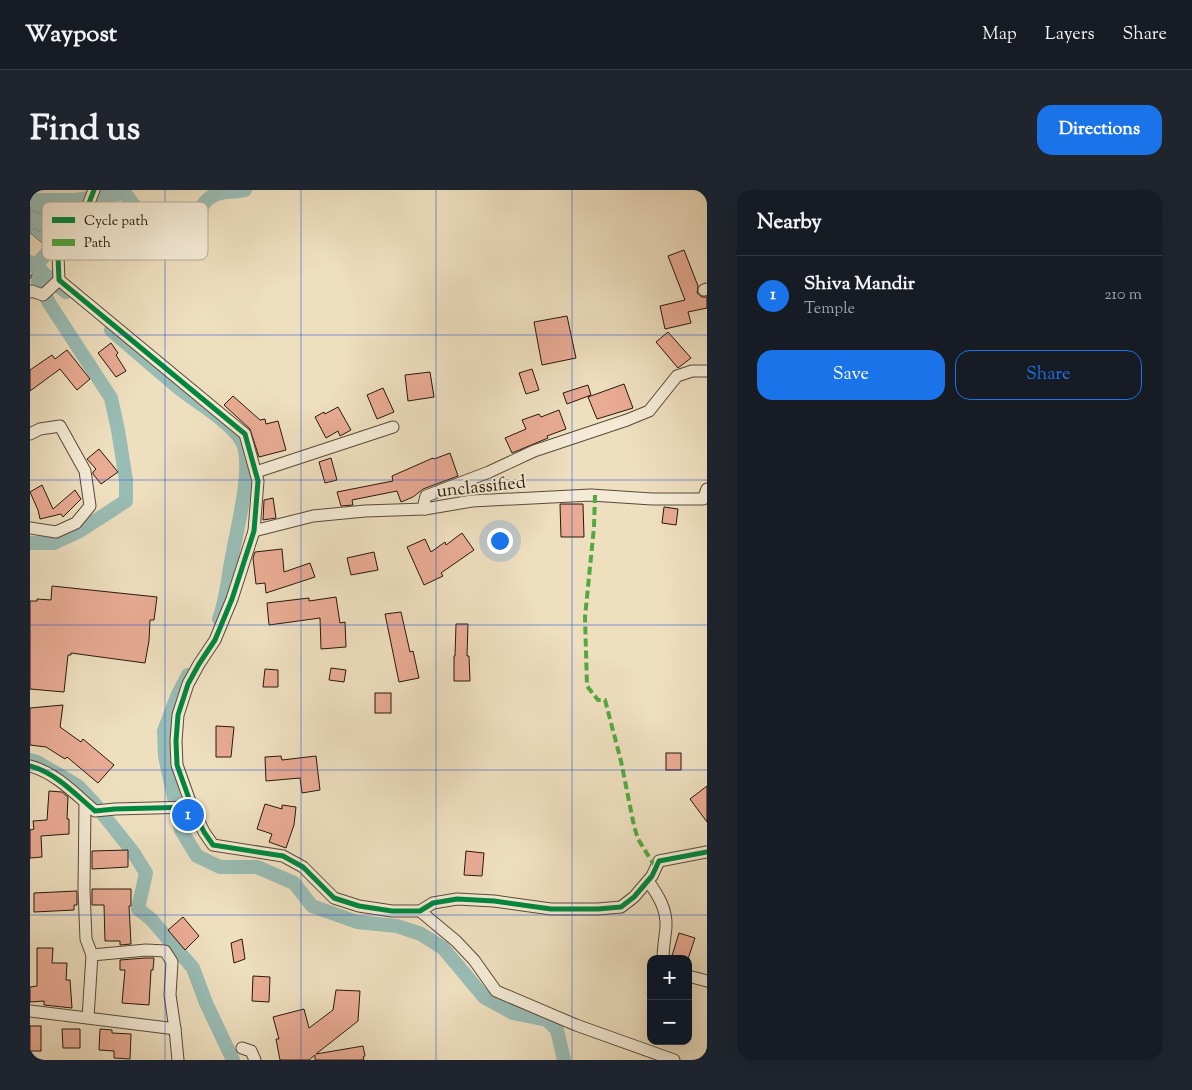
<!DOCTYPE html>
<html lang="en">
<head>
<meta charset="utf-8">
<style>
  body { margin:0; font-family:"Sorts Mill Goudy",serif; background:#20242c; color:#f1f3f6 }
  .controls { position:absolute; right:15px; bottom:15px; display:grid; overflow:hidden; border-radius:10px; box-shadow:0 5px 20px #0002 }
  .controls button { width:45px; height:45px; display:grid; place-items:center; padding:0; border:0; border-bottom:1px solid #363941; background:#171b24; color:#f1f3f6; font:25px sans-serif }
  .you { position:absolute; left:469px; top:350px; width:18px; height:18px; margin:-12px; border:4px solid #fff; border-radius:50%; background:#1a73e8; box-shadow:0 0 0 8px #1a73e833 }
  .badge { display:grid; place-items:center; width:32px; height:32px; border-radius:50%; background:#1a73e8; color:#fff; font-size:16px; font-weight:700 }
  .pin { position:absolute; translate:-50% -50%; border:2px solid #fff; box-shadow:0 1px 5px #0006 }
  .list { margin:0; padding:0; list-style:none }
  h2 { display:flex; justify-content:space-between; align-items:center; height:65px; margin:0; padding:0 20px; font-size:21px }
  h2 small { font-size:16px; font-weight:400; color:#9ea1a6 }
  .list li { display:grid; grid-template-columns:32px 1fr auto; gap:15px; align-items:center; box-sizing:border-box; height:80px; padding:0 20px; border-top:1px solid #363941 }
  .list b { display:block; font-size:19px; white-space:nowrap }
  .list p { margin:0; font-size:16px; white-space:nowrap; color:#9ea1a6 }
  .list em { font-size:16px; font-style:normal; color:#9ea1a6 }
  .actions { display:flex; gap:10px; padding:15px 20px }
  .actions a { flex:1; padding:11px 0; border:1px solid #1a73e8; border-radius:15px; text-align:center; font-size:18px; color:#1a73e8 }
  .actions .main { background:#1a73e8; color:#fff }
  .map { position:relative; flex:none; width:677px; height:870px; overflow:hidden; border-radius:15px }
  header { display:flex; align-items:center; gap:30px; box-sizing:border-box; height:70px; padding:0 25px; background:#171b24; border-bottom:1px solid #363941 }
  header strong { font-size:24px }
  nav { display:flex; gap:28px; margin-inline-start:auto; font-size:18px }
  .intro { display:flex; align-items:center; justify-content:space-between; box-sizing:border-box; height:120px; padding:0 30px }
  h1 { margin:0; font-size:35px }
  .button { padding:12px 22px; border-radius:15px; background:#1a73e8; color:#fff; font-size:18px; font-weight:700 }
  main { display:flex; gap:30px; padding:0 30px }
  aside { flex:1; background:#171b24; border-radius:15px; box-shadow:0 5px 20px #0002 }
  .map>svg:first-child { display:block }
</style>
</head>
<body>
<header>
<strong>Waypost</strong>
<nav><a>Map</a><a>Layers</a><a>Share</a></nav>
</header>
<div class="intro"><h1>Find us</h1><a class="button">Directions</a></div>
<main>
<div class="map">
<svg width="677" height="870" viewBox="0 0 677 870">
  <defs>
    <pattern id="water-ripples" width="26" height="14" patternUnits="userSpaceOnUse" patternTransform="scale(1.25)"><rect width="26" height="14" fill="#99bcb4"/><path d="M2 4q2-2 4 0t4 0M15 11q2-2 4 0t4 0" fill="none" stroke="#84a199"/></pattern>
  </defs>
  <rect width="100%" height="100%" fill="#eedfbf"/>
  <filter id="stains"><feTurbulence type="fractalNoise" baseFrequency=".004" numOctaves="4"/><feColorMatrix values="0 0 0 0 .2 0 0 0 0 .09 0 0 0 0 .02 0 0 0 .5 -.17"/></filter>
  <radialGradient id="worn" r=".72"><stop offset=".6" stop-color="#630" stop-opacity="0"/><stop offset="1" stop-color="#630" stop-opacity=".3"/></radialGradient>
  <!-- water -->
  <polygon fill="url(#water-ripples)" stroke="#6b7a70" points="0,14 30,14 41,25 16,56 0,43"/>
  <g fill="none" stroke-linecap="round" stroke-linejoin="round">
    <!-- stream -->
    <polyline stroke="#6b7a70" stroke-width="4" points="0,87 11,80"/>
    <!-- canal -->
    <g stroke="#99bcb4" stroke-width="14">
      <path d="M0,10H45L95,3L128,48L145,56C150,53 156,49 160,44C174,28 164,10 191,3C199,1 207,2 215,0"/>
      <polyline points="0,72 36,102"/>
      <polyline points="5,77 42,33"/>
      <path d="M81,140C104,160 127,180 150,199C169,214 199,231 211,250C225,271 207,338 203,362C198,385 197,408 189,429"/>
      <polyline points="0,353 24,353 48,342 96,311 96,290 88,240 81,208 19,113 8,91 11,80"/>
      <polyline points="158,485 148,504 134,541 135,566 151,640 167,666 190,677 227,677 264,693 282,716 327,732 367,736 391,744 413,758 454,807 483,823 517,830 527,840 534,870"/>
      <polyline points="0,570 7,572 48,596 64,613 103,662 116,683 108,719 121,729 163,778 176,813 203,870"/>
    </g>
  </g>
  <!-- building -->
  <g fill="#e9ab94" stroke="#27180b">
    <polygon points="654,60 668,96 667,103 672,107 677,107 677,118 658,122 661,133 635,139 630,116 655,110 638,66"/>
    <polygon points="537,126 546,168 512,175 504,132"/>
    <polygon points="638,142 661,168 648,178 626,152"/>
    <polygon points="81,153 88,163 86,165 96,181 86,187 68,163"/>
    <polygon points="37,160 60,189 47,200 30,179 0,201 0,180 22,165 25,169"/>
    <polygon points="502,179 509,200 496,204 489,183"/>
    <polygon points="400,182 404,207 378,211 375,185"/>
    <polygon points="594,194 603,218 567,229 558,207"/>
    <polygon points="558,195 561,205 537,214 533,203"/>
    <polygon points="353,198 364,222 347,229 337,205"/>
    <polygon points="203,206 230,230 235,229 236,234 248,231 256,260 229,267 220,239 194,215"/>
    <polygon points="308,217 321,240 310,246 308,241 296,248 285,227 294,222 295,224"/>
    <polygon points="529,220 536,239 517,246 518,248 482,263 475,248 496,239 492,230 509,224 511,227"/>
    <polygon points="69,259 88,282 71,294 63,284 63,282 66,279 57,269"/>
    <polygon points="420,263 428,286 393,299 383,307 371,312 367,301 322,310 323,315 311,316 307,302 363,291 362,286 403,268 404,269"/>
    <polygon points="301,268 307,290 295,293 289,272"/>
    <polygon points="12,295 23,319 45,300 51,309 33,327 31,324 10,329 8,320 0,302"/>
    <polygon points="243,308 246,328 233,330 234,310"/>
    <polygon points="530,314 553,314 554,347 531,347"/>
    <polygon points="634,317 648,319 646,335 632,333"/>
    <polygon points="432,343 444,360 411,383 413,386 394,395 377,357 395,349 401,362 415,352 416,355"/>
    <polygon points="252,359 254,382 280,373 285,387 236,403 235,393 226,394 223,368 225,362"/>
    <polygon points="344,362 348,380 321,385 317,368"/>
    <polygon points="22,396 127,407 124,430 120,430 119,451 115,473 41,463 41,465 38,465 34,502 0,499 0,411 7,411 7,409 21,410"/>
    <polygon points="306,407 310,433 315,432 316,457 291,459 290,428 239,435 237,413 279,408 279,411"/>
    <polygon points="371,422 380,462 383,461 389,488 369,492 355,424"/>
    <polygon points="426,434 438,434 437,466 439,466 440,491 424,491 424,466 425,466"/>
    <polygon points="301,478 316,480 314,492 299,490"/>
    <polygon points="235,479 248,480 248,497 233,497"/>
    <rect x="345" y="503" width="16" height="20"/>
    <polygon points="33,515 30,537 51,552 53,549 84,575 68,593 37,567 35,569 16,557 0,555 0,518"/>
    <polygon points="186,536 204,537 201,567 186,567"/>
    <rect x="636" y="563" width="15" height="17"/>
    <polygon points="251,566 252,570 286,566 290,600 272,603 270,588 236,591 235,567"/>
    <polygon points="677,596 677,632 660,609"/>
    <polygon points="19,601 32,602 38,607 37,629 39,629 39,644 11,646 12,667 0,668 0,640 4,639 3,631 17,630"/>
    <polygon points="235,614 252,619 252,615 266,617 264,635 256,658 239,652 242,644 227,639"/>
    <polygon points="98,660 98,677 62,679 62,661"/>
    <polygon points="436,661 454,663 452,686 434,685"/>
    <polygon points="62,699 101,699 101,716 99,716 101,754 90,755 90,751 75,751 74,715 62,715"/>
    <polygon points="47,701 47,715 44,715 44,720 4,722 4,703"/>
    <polygon points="153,727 169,746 155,760 138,740"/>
    <polygon points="649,743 665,748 658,769 641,769"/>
    <polygon points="212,749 215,769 204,773 201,753"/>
    <polygon points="7,758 23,758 22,773 37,773 36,790 40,790 42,818 14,815 14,811 0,812 0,797 7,796"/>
    <polygon points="115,768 124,768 123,780 121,780 119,815 92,813 95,780 90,780 90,770"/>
    <polygon points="223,786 240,787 239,812 222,811"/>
    <polygon points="306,800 330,801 328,831 286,864 333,856 335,866 333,867 334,870 285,870 285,865 279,870 250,870 246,849 249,849 243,827 274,819 279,838 303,820"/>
    <rect x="0" y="836" width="11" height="25"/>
    <polygon points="32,839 50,839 50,858 33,858"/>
    <polygon points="70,839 82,840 82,843 101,844 100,869 84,868 84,861 69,860"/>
  </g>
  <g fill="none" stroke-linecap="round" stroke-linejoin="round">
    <!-- minor casing -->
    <g stroke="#594a38" stroke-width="13">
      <g id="minor">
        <polyline points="64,0 57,18 36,47 28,66 29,90 215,244 228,291 224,341 202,409 185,450 169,474 158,494 148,525 146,551 147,575 162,617"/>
        <polyline points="674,100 677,99"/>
        <polyline points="0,102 2,101 13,105 29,90"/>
        <polyline points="0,244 10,239 30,236 55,281 60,316 46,333 26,342 0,338"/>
        <polyline points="226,282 363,237"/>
        <polyline points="395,319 394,314 396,306 459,282 504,261 597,230 619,221 647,186 662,181 677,181"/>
        <polyline points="224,341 283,326 335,321 395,319 442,311 561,305 622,309 673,309 677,299"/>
        <path d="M0,576C26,583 45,604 65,621L85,619L162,617L174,642L183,655L253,666L273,677L304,708L329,716L362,721H390L403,713L427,709L464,711L521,719H568L591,717L604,707L622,686L629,671L677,662"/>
        <polyline points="55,613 54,700 56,749 62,765"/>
        <path d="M618,691C628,705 637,719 636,737C635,748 633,758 633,769"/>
        <polyline points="390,721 426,751 444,770 466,801 546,835 644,870"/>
        <polyline points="658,786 677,791"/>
        <polyline points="0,821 138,838 145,839 140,805 142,772 135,761 116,760 62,765 58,828"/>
        <polyline points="145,839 148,870"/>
        <polyline points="212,858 221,861 225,870"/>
      </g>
    </g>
    <!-- minor -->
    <use href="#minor" stroke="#f4ead5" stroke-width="11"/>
    <!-- quiet -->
    <polyline stroke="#53a941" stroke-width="4" stroke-dasharray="8 4" stroke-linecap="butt" points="565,305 564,337 555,427 557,496 568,510 575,510 591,571 604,636 608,649 626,678"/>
    <!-- cycleway casing -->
    <g stroke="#f4ead5" stroke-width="8">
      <g id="cycleway">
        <polyline points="64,0 57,18 36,47 28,66 29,90 215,244 228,291 224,341 202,409 185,450 169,474 158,494 148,525 146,551 147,575 162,617"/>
        <path d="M0,576C26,583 45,604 65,621L85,619L162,617L174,642L183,655L253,666L273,677L304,708L329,716L362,721H390L403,713L427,709L464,711L521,719H568L591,717L604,707L622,686L629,671L677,662"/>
      </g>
    </g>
    <!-- cycleway -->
    <use href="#cycleway" stroke="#00873e" stroke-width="5"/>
  </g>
  <!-- grid -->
  <path fill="none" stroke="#1d4ed8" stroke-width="1" stroke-opacity="0.55" d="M135,0V870M271,0V870M406,0V870M542,0V870M0,145H677M0,290H677M0,435H677M0,580H677M0,725H677"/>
  <g text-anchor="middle" stroke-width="4" stroke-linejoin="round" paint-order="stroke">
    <!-- street labels -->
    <g font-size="18" fill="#27180b" stroke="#f4ead5">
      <text transform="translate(451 296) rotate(-6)" y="6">unclassified</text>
    </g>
  </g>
  <!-- legend -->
  <rect x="12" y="12" width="166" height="58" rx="8" fill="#f4ead5" stroke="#b6ab98" stroke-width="1"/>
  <rect x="22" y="27" width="23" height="6" fill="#00873e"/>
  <rect x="22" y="49" width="23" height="7" fill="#53a941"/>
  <g font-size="14" fill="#27180b">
    <text x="54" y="35">Cycle path</text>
    <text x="54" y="57">Path</text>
  </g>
  <rect width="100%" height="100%" filter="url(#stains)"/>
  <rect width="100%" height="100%" fill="url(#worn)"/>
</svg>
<div class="controls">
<button>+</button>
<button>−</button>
</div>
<div class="you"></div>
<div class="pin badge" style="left:158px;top:625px">1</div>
</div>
<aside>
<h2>Nearby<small></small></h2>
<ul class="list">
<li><span class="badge">1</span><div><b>Shiva Mandir</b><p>Temple</p></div><em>210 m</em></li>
</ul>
<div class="actions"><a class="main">Save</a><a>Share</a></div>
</aside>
</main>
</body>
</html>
